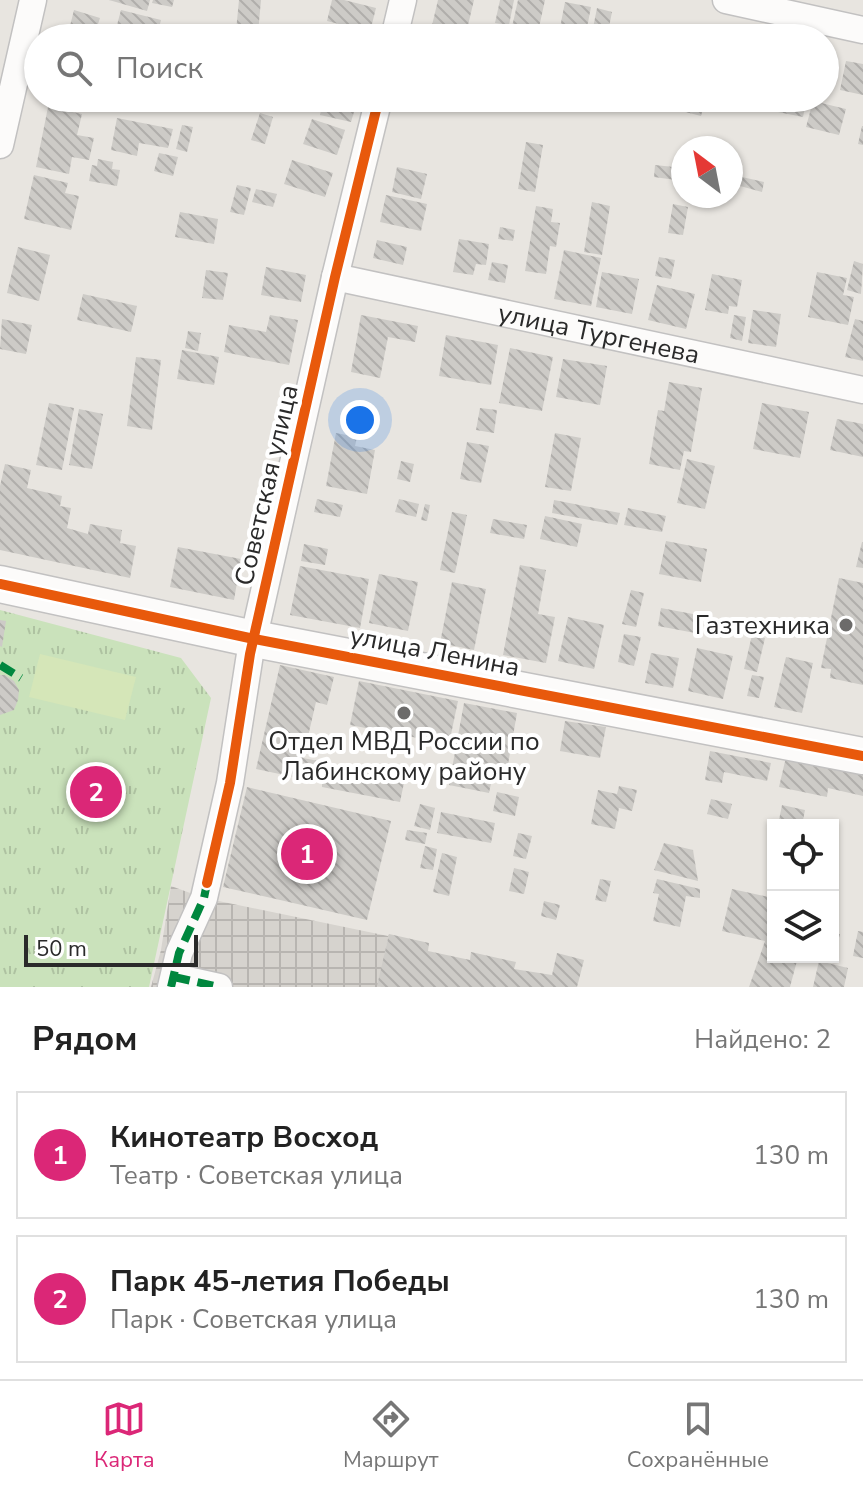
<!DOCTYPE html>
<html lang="ru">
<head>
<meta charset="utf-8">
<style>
  body { margin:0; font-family:"Nunito Sans",sans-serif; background:#f2f2f2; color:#222 }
  .controls { position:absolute; right:24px; bottom:24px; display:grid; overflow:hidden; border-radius:0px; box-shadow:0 2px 6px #0004 }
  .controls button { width:72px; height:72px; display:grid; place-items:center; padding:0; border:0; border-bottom:2px solid #e0e0e0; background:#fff; color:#222; font:40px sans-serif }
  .compass { position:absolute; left:671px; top:136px; width:72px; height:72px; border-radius:50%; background:#fff; box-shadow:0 2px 6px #0004; rotate:328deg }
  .scale { position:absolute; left:24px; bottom:20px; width:174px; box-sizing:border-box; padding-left:8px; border:4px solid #2a2a2a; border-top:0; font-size:22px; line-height:28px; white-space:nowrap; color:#2a2a2a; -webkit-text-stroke:6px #fff; paint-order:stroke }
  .you { position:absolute; left:360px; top:420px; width:28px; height:28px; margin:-20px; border:6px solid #fff; border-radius:50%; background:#1a73e8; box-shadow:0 0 0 12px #1a73e833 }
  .badge { display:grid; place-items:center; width:52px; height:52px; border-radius:50%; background:#db2777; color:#fff; font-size:26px; font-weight:700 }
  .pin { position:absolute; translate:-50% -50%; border:4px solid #fff; box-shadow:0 2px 8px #0006 }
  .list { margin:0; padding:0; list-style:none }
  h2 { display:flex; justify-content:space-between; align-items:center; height:104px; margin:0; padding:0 32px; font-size:34px }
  h2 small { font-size:26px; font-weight:400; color:#767676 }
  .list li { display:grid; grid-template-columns:52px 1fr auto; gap:24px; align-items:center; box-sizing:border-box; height:128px; margin:0 16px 16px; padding:0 16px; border:2px solid #e0e0e0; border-radius:0px }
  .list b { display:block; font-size:30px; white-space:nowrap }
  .list p { margin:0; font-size:26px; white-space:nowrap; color:#767676 }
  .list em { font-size:26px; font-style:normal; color:#767676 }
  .icon { flex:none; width:44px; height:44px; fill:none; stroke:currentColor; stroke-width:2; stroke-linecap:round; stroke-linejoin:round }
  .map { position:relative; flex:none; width:863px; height:987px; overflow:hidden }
  .search { position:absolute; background:#fff; box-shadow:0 2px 6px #0004; left:24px; right:24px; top:24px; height:88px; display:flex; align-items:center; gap:20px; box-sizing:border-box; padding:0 28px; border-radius:44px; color:#767676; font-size:30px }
  .sheet { height:392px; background:#fff }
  nav { display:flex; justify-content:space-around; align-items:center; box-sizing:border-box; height:112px; border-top:2px solid #e0e0e0; background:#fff; font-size:22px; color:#767676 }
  nav a { display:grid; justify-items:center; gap:4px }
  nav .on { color:#db2777 }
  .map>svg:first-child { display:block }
</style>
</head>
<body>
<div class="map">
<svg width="863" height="987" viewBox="0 0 863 987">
  <defs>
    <pattern id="grass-tufts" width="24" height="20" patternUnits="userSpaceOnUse" patternTransform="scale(2)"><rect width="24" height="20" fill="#cae2bb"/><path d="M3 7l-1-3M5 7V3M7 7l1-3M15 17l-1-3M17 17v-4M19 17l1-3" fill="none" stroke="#aec2a1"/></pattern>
    <pattern id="plaza-grid" width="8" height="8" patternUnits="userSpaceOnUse" patternTransform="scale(2)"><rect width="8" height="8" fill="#d6d3ce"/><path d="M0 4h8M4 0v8" fill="none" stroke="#b8b5b1"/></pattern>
    <pattern id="building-back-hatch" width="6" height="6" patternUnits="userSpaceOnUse" patternTransform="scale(2)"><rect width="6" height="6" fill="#cdcbc7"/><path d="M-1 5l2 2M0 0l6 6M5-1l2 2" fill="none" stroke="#b0aeab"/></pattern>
  </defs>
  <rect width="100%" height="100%" fill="#e8e5e0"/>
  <!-- grass -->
  <polygon fill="url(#grass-tufts)" points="0,610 181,658 211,698 149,987 0,987"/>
  <!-- pitch -->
  <polygon fill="#d5e6b8" points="40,654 136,677 125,720 29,697"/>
  <!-- plaza -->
  <polygon fill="url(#plaza-grid)" points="171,886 204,898 388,936 389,934 378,986 381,987 151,987 161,950"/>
  <!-- building -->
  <g fill="url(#building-back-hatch)">
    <polygon points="109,0 150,0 147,11"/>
    <polygon points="153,0 174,0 172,7 152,3"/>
    <polygon points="239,0 261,0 258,33 236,31"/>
    <polygon points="332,0 344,0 376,8 370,32 327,21"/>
    <polygon points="438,0 474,0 465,38 429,38"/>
    <polygon points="500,0 514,0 509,25 495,23"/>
    <polygon points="518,0 545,0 538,32 512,27"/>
    <polygon points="565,2 591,7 585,38 558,38"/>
    <polygon points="597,8 612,12 607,37 592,33"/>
    <polygon points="74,10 100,18 95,33 70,26"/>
    <polygon points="121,10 161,20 157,36 117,25"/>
    <polygon points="616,28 646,33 645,38 615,38"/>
    <polygon points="846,61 863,64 863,95 840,90"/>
    <polygon points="90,98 118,98 116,108 89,103"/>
    <polygon points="335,98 356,98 354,104"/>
    <polygon points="664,98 706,98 701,116 662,106"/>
    <polygon points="781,98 807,98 803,117 778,112"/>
    <polygon points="813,101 846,109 839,135 806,127"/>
    <polygon points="322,104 354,112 351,122 320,115"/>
    <polygon points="48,107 82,114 77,135 94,138 89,160 72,157 69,174 36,167"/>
    <polygon points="260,113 273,117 265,144 251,140"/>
    <polygon points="117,118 173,129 168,148 139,143 137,156 111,150"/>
    <polygon points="312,119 345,130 337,155 303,144"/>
    <polygon points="182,125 193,127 187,152 176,149"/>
    <polygon points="862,126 863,126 863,145 858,144"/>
    <polygon points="526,142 543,145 535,192 518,189"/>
    <polygon points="159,153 178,157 173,176 154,171"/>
    <polygon points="98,159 113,162 112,169 120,170 117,186 89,181 92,165 97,166"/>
    <polygon points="292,160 333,173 325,197 284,184"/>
    <polygon points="655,165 683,168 683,181 654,177"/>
    <polygon points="397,167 427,174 421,199 392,192"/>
    <polygon points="34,175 68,183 65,193 79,196 71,230 24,219"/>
    <polygon points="742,177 764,182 762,192 740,186"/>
    <polygon points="237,185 251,188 244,215 230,212"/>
    <polygon points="256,189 277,194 273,207 252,202"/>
    <polygon points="386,195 427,204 421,231 380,222"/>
    <polygon points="592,202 610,206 602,255 584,252"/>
    <polygon points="673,204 688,207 683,235 668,233"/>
    <polygon points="536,206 553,209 551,222 560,223 556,247 550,246 546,274 525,271"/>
    <polygon points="180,212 218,219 214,244 175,237"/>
    <polygon points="500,227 515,230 513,241 498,239"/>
    <polygon points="459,239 489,244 486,265 476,264 473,275 453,272"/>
    <polygon points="377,240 407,247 403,265 373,258"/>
    <polygon points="18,247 50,255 39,301 7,293"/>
    <polygon points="564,250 601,258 591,306 554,299"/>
    <polygon points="659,257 675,260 671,279 655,276"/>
    <polygon points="854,261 863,264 861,294 847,290"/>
    <polygon points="492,262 508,265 505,283 488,280"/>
    <polygon points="266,267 306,275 301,302 261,295"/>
    <polygon points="206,270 228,273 223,300 202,298"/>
    <polygon points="602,272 639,279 632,314 596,307"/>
    <polygon points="817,272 847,278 843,295 854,297 848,325 808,317"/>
    <polygon points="712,274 742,280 737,307 729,306 728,314 705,310"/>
    <polygon points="657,285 695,294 686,329 648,320"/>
    <polygon points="83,294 137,306 131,332 77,320"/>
    <polygon points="753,310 781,314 776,347 748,343"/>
    <polygon points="270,315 298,320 289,365 224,352 229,325 266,332"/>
    <polygon points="361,315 418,326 415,342 388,337 380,378 351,372"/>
    <polygon points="734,315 746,317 742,341 730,338"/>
    <polygon points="2,319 32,325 26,354 0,349"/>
    <polygon points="855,319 863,321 863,361 845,357"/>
    <polygon points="188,331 201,333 198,351 185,348"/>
    <polygon points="446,335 498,345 491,385 439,376"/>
    <polygon points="510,348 553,357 542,411 499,403"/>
    <polygon points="182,350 219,357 214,385 177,379"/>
    <polygon points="136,357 161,360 152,430 127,426"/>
    <polygon points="563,359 607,366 600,405 556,397"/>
    <polygon points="669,382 702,388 691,452 684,451 680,470 649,464 658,410 664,411"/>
    <polygon points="49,403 74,408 62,470 36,465"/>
    <polygon points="762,403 809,412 800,458 753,449"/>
    <polygon points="480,408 497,410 494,433 476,430"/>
    <polygon points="79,409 103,414 92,469 69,465"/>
    <polygon points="837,419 863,424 863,457 830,450"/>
    <polygon points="336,433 357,437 355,446 375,450 367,494 326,486"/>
    <polygon points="555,433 581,438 571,491 545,487"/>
    <polygon points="467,442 489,446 481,483 460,479"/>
    <polygon points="687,459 715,466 705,509 677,503"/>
    <polygon points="401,461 414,464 410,482 397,479"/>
    <polygon points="5,464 31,470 27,488 62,496 60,506 71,508 67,528 88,534 90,524 122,530 120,543 136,546 130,578 0,550 0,486"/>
    <polygon points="317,499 343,505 340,517 314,512"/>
    <polygon points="399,499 419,504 416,517 395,512"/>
    <polygon points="554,500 620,513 617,525 552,513"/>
    <polygon points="425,504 430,505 427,521 421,520"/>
    <polygon points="628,508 666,516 662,532 624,525"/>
    <polygon points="452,512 467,515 455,573 440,570"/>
    <polygon points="545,516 582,524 577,547 540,539"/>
    <polygon points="493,519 527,525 524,539 490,533"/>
    <polygon points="666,541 707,549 701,582 659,574"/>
    <polygon points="862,542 863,542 863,568 856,567"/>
    <polygon points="304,544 328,549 325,565 301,561"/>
    <polygon points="178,547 241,559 234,600 170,587"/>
    <polygon points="520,565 546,570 538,614 555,617 546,663 503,655"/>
    <polygon points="300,566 369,579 360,628 290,615"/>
    <polygon points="379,574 418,582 408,631 369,623"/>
    <polygon points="839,578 863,583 863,685 830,678 831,669 821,668"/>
    <polygon points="452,582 486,589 474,650 440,643"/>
    <polygon points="631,590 644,593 636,627 622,624"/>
    <polygon points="661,608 698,615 695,633 658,626"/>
    <polygon points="568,617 604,625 594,669 558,661"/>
    <polygon points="0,620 6,621 2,647 0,646"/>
    <polygon points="624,634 641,637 634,666 618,662"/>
    <polygon points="752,635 765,638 757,672 744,669"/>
    <polygon points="697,648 733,656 723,699 688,691"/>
    <polygon points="651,653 679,658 673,688 645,683"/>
    <polygon points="786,657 813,663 802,713 774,707"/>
    <polygon points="280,665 334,677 327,705 316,702 303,758 405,778 400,802 322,787 322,783 256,769"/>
    <polygon points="0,675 5,675 14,681 19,690 18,700 14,710 0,715"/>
    <polygon points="752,675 764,677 759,698 747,696"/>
    <polygon points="359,681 458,701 449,744 350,725"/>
    <polygon points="464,703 517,713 506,776 493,774 489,793 449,785"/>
    <polygon points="565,721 606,727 600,758 560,751"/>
    <polygon points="710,751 771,763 767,781 724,772 722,783 705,780"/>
    <polygon points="786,757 863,773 863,796 828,788 827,797 779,787"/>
    <polygon points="619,786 637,790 632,811 619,808 615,829 591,824 598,790 617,794"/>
    <polygon points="247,787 391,821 367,920 223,887"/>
    <polygon points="497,792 519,797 515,816 493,811"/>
    <polygon points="711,799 732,804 728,819 707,814"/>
    <polygon points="420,804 435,808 430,830 414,826"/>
    <polygon points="782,805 805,810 802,825 778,825"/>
    <polygon points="441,812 495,823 491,843 437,833"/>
    <polygon points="407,830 427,833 425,844 405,840"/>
    <polygon points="518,833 532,836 526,859 513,856"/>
    <polygon points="664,843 693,850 698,881 654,870"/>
    <polygon points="425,846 437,849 433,870 420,868"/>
    <polygon points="442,853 457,857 449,896 433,892"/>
    <polygon points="514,868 529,872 524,894 509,891"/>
    <polygon points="600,879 611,881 606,902 595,900"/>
    <polygon points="657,879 700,889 700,898 686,896 680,927 653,921 659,894 653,893"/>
    <polygon points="732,889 773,898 773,957 798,957 790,987 749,987 765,941 722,931"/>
    <polygon points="544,901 560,905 556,920 541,916"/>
    <polygon points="858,931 863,932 863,958 853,956"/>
    <polygon points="833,933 840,934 834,958 833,958"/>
    <polygon points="389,934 429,943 428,951 470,960 471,952 516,962 514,969 552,975 557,953 584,960 577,987 381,987 377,986"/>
    <polygon points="819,961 848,968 844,987 813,987"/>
  </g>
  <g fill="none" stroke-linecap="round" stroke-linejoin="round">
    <!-- street casing -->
    <g stroke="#c2c1c1" stroke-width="29">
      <g id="street">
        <polyline points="726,0 863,30"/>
        <polyline points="394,38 403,0"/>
        <polyline points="0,145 33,0"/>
        <path id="s1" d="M335,277L863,390"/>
        <polyline points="174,977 219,987"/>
        <polyline points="171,987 179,953 204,898 230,783 250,654 335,277 379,98"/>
      </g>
    </g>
    <!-- secondary casing -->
    <g stroke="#c2c1c1" stroke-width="39">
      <polyline id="secondary" points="0,584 254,639 863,756"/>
    </g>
    <!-- street -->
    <use href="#street" stroke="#fcfbfa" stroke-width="26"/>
    <!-- secondary -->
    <use href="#secondary" stroke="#fcfbfa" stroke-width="36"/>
    <!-- quiet -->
    <g stroke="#00873e" stroke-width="8" stroke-dasharray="16 8" stroke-linecap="butt">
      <polyline points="0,665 21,678"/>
      <polyline points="174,977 219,987"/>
      <polyline points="171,987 179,953 204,898 207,883"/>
    </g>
    <!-- cycleway casing -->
    <g stroke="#fff" stroke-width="15">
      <g id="cycleway">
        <polyline points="0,584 254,639 863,756"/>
        <polyline points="207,883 230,783 250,654 335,277 379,98"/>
      </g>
    </g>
    <!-- cycleway -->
    <use href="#cycleway" stroke="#e8590c" stroke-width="10"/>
  </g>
  <!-- markers -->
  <g fill="#6c6b6a" stroke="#fff" stroke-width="3">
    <circle cx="846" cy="625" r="8"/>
    <circle cx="404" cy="713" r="8"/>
  </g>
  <g text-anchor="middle" stroke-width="8" stroke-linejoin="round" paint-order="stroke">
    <!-- street labels -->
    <g font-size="26" fill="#2a2a2a" stroke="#fff">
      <text dy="9" stroke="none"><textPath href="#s1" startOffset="270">улица Тургенева</textPath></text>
      <text transform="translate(266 485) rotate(-77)" y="9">Советская улица</text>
      <text transform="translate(435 651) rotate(11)" y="9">улица Ленина</text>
    </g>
    <!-- poi labels -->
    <g font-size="26" fill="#2a2a2a" stroke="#fff" text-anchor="end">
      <text x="830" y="634">Газтехника</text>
      <text x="404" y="750" text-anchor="middle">Отдел МВД России по<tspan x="404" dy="30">Лабинскому району</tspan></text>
    </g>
  </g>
</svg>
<div class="controls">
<button><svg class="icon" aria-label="locate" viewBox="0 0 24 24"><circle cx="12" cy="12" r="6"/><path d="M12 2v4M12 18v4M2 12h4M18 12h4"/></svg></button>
<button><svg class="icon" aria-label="layers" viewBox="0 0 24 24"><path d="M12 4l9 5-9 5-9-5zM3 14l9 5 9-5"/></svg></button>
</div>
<svg class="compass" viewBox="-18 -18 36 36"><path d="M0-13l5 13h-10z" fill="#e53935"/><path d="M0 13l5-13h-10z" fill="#767676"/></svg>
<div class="scale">50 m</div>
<div class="you"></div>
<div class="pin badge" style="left:307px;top:854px">1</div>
<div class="pin badge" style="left:96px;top:792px">2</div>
<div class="search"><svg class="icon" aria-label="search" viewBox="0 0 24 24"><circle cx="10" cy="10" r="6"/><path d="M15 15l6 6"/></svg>Поиск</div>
</div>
<section class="sheet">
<h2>Рядом<small>Найдено: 2</small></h2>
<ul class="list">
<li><span class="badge">1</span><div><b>Кинотеатр Восход</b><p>Театр · Советская улица</p></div><em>130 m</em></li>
<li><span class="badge">2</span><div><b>Парк 45-летия Победы</b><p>Парк · Советская улица</p></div><em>130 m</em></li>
</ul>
</section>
<nav>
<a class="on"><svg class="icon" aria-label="map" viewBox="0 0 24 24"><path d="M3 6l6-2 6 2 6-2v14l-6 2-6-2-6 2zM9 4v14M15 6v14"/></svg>Карта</a>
<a><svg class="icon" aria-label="directions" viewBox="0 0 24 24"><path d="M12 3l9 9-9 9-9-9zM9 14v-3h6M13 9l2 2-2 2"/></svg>Маршрут</a>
<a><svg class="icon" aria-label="saved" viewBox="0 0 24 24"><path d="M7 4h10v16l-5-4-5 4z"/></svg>Сохранённые</a>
</nav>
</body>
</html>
